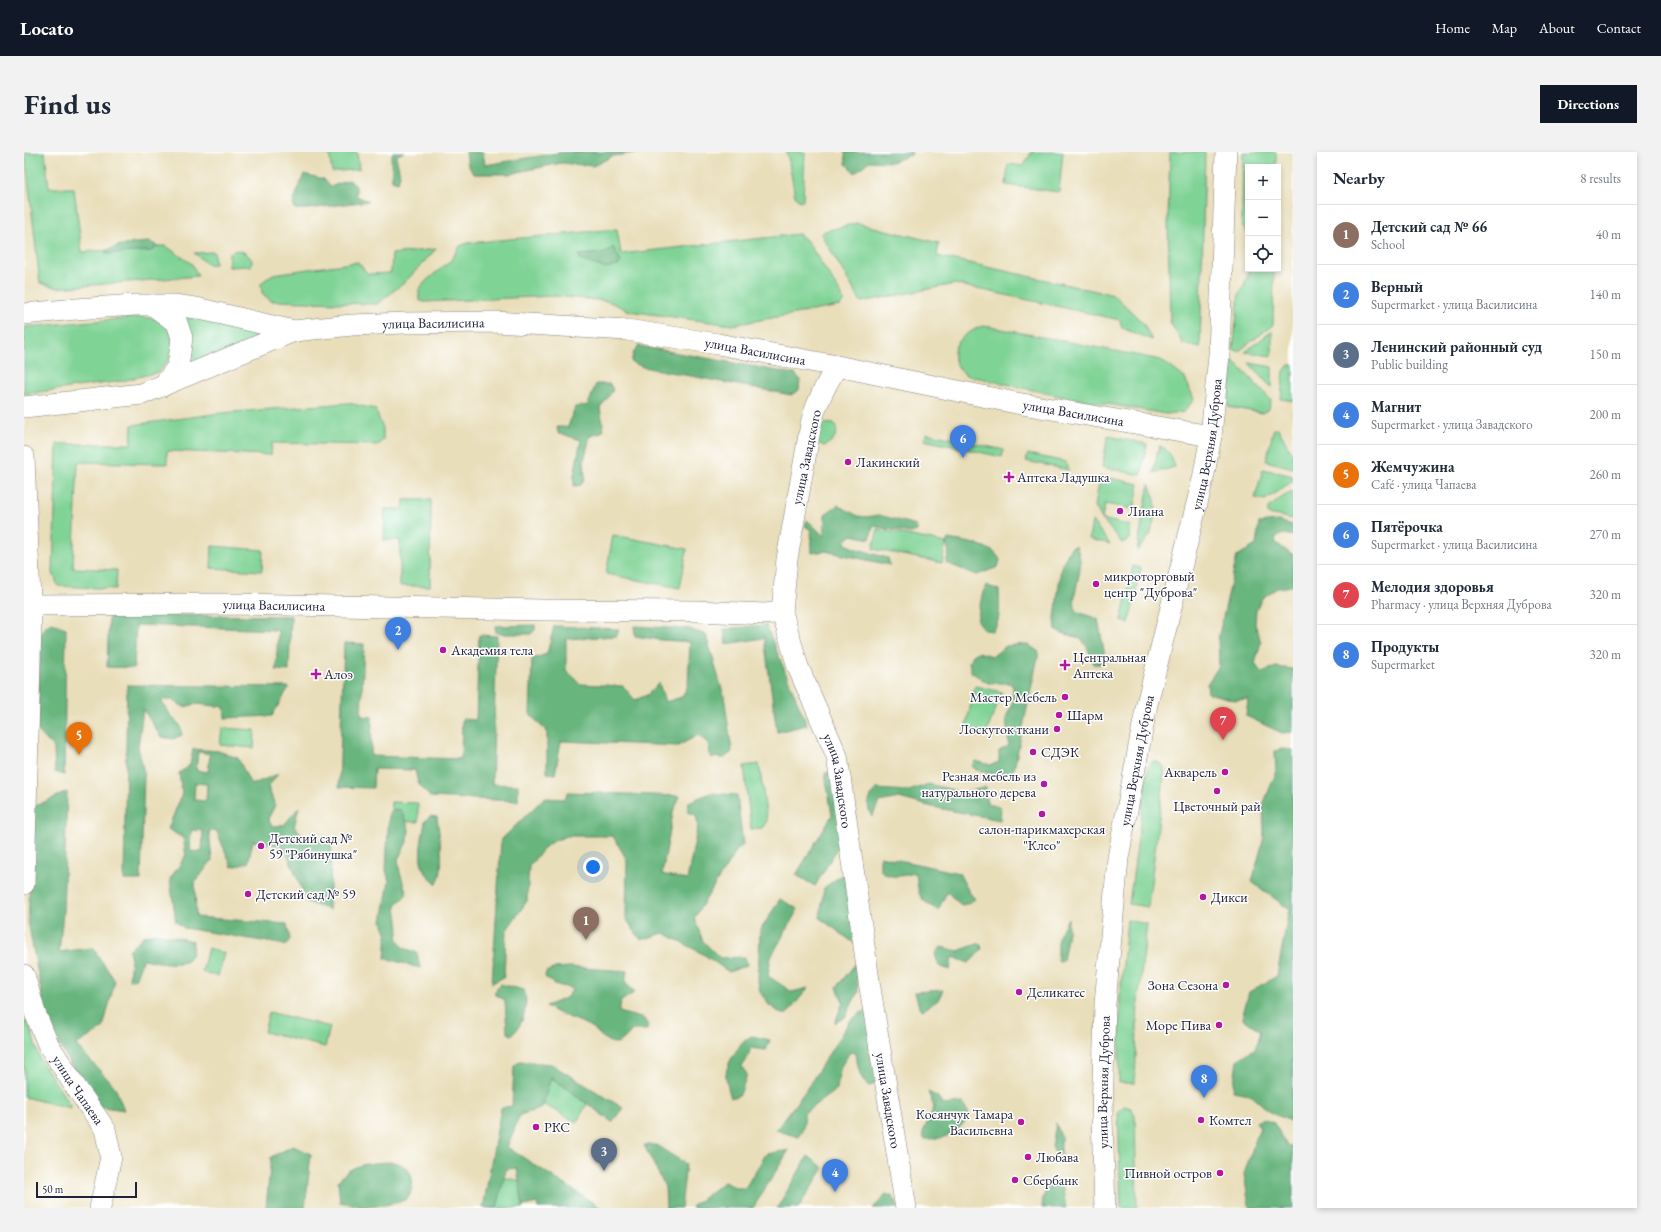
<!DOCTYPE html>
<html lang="en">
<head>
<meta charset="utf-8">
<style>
  body { margin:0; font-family:"EB Garamond",serif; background:#f2f2f3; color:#1f2937 }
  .controls { position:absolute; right:12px; top:12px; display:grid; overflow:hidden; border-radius:0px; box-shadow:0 2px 6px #0003 }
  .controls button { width:36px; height:36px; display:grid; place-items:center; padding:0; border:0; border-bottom:1px solid #e0e1e3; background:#fff; color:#1f2937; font:20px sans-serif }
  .scale { position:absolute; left:12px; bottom:10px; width:101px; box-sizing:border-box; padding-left:4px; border:2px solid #22223b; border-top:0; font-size:11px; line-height:14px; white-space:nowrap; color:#22223b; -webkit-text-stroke:3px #fff; paint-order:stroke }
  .you { position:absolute; left:569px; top:715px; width:14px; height:14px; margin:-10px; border:3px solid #fff; border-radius:50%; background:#1a73e8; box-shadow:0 0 0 6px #1a73e833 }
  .badge { display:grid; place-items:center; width:26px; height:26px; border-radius:50%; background:#111827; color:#fff; font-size:13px; font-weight:700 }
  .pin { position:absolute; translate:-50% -33px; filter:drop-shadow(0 1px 2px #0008) }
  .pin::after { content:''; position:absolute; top:21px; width:14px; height:12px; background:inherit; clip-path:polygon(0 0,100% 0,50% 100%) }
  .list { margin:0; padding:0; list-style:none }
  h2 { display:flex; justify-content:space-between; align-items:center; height:52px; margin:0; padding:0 16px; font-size:17px }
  h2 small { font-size:13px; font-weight:400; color:#747a83 }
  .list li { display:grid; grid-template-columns:26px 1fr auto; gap:12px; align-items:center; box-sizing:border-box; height:60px; padding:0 16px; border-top:1px solid #e0e1e3 }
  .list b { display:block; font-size:15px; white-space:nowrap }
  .list p { margin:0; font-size:13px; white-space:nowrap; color:#747a83 }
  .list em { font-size:13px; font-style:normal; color:#747a83 }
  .icon { flex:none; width:22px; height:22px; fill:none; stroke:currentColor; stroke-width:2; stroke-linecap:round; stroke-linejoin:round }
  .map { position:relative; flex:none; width:1269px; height:1056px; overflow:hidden; border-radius:0px }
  header { display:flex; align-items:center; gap:24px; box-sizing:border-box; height:56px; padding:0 20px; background:#111827; color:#fff }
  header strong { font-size:19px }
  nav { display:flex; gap:22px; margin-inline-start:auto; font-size:14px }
  .intro { display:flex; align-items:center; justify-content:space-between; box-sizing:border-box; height:96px; padding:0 24px }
  h1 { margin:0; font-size:28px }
  .button { padding:10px 18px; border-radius:0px; background:#111827; color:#fff; font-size:14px; font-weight:700 }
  main { display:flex; gap:24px; padding:0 24px }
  aside { flex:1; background:#fff; border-radius:0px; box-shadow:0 2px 6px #0003 }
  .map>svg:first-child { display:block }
</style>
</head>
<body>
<header>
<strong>Locato</strong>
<nav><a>Home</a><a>Map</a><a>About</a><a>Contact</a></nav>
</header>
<div class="intro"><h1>Find us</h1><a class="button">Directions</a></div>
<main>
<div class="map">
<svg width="1269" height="1056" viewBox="0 0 1269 1056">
  <rect width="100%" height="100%" fill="#fff"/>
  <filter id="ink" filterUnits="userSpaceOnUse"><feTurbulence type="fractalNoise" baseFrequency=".025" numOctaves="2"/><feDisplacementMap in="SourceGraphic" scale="8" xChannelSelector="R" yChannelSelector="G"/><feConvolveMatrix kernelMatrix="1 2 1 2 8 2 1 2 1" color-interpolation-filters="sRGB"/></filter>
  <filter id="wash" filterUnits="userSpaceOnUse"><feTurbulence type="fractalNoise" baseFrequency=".012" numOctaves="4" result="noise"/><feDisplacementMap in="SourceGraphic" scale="16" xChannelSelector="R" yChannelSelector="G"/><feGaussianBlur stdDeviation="0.9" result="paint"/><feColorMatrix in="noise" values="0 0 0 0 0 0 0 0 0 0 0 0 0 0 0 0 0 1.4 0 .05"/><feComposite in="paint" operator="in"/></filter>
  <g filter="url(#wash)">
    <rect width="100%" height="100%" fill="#e9deba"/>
    <!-- green -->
    <g fill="#7fd395" stroke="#507a68">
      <polygon points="21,0 25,36 50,36 58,100 142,94 168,112 174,124 34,136 16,131 1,1"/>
      <polygon points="305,0 333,0 335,17 308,20"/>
      <polygon points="761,0 781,0 779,49 774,48 771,44 764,5"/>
      <polygon points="1007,0 1039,0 1035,40 982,33 984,12 999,14 1006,3"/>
      <polygon points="1146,0 1181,0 1176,196 1159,192 1146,170 1144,68"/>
      <polygon points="1219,0 1252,0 1252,15 1224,15 1224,83 1218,73"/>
      <polygon points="833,71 915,91 913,104 1090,143 1119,171 1128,188 1098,176 1096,168 931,132 837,150 797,82 801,79"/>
      <polygon points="593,77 597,102 775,82 783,89 818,143 819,150 816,154 708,173 605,159 584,149 530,144 400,150 395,148 395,137 402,129 427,108 436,94 444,91"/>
      <polygon points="412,97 381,130 353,152 247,149 238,141 237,131 249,122 334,110 344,122 367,121 368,102"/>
      <polygon points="212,98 222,101 228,108 227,114 204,115 205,102"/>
      <polygon points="190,100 191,112 185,113 170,101"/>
      <polygon points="1224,117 1250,117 1249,173 1215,199 1209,198 1215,143 1224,124"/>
      <polygon points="158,164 178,165 238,180 236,186 162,216"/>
      <polygon points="117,165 132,167 145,176 149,194 145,207 135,220 98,229 0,242 0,175"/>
      <path d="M958,174L967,175L1137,208L1161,226L1170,247L1160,260L1142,262L1035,244L942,223C917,202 934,184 958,174Z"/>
      <polygon points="1248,179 1248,204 1221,200"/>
      <polygon points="1209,208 1247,248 1245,257 1238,261 1204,255"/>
      <polygon points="1225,211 1248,215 1248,236"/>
      <polygon points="1265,213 1269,213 1269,249 1257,247 1260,219"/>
      <polygon points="324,251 351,257 359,276 359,288 354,293 248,291 247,303 143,299 143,312 54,310 49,416 93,418 92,437 34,434 29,421 33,292 107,292 108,273 197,261"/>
      <path d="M799,271L811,272C816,281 809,290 800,294L792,290V280Z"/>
      <polygon points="1250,276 1254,276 1269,304 1269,316 1242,309"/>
      <polygon points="902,281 980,298 978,305 900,288"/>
      <polygon points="1084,284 1123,292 1117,323 1078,315"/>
      <path d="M1135,294C1145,297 1148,306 1151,315L1129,321Z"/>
      <polygon points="1004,302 1042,310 1045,318 1002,309"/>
      <polygon points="1239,317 1269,324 1269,329 1241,348 1231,346"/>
      <polygon points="1076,324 1115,332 1110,357 1081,352 1078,367 1107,374 1105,387 1098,391 1078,367 1071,354"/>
      <polygon points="1125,332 1131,348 1132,362 1126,383 1113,399"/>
      <polygon points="1269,340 1269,367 1244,362 1244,356 1260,344"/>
      <polygon points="380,348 407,348 406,434 376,434 376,388 360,388 361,357 379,357"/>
      <polygon points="1068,369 1086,392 1065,387"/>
      <polygon points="854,377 922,391 918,411 849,397"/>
      <polygon points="589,383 663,397 656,436 582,422"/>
      <polygon points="188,394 239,398 238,419 187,416"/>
      <polygon points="1109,414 1117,416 1105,471 1097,469"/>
      <polygon points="951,534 978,540 963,579 956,585 940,582"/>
      <polygon points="198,576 231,578 230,596 196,593"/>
      <polygon points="1129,609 1135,611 1140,615 1140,625 1124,755 1105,752 1124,614"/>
      <polygon points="735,612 743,669 738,676 727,677 720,614"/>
      <polygon points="367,650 394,651 394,670 366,669"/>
      <polygon points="1103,768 1123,772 1114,849 1111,931 1095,931 1096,845"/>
      <polygon points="184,796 200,801 194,824 178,820"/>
      <polygon points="245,860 306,875 301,895 240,880"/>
      <polygon points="0,870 4,870 16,907 46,953 46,956 0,945"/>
      <polygon points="513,919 566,946 553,970 501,943"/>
      <polygon points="1100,954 1107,956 1111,964 1113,1056 1097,1056 1094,959"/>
      <polygon points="474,1024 505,1031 499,1056 467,1056"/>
    </g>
    <!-- forest -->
    <g fill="#67b57e" stroke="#446c5c" fill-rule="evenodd">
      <polygon points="369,0 380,0 372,4 376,23 374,30 368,28 367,7"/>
      <polygon points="442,0 459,0 461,13 539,0 621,0 589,4 569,14 537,11 485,22 450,22 444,13"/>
      <polygon points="821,0 888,0 887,3 868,10 845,9 831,21 822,12"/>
      <polygon points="280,22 300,27 306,35 325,28 332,34 332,44 345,49 283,57 271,57 269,51"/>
      <path d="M126,90L132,93L131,97L127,99L83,102L81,100C93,91 112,91 126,90Z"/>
      <polygon points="589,95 597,109 594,114 580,116 556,108 555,103 581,101"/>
      <polygon points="615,194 771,222 776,227 775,238 767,243 619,215 607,210 610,199"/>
      <polygon points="572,232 586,232 589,238 576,256 580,278 577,281 566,284 560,309 561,327 557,333 550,334 550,323 557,288 534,281 533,275 544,275 551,255 564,253"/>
      <polygon points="814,353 834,364 842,365 855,363 888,372 893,375 893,379 886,381 849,374 846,387 828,383 821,389 822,392 830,396 864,406 866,413 801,399 788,401 787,378 781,374 783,368 800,384 801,362"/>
      <polygon points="1254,369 1269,373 1269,384 1260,382 1252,385 1251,390 1267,402 1269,402 1269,434 1253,436 1238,446 1232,458 1231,472 1237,490 1231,512 1237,520 1252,515 1269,517 1269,580 1258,581 1222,564 1224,547 1211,548 1184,541 1183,532 1195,514 1194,487 1213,404 1232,393 1235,371"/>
      <path d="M924,387C940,390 969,392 976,408L974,415L953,423L922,411L925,400L922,391Z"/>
      <path d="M1052,394C1061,413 1053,425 1051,444C1050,449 1051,454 1051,459L1074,467L1081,504L1076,512H1070C1067,505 1063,491 1056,487C1049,483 1040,483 1032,478L1031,466L1037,415L1047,395Z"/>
      <path d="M962,433L975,438C975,450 978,470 968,479L960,478L953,469L958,443Z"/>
      <polygon points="85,463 267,464 265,519 252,518 254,478 112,473 110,516 83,515"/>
      <polygon points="28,471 42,476 40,623 31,620 30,596 13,578 17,480 22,474"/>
      <polygon points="511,473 511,478 507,482 477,482 472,480 471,474"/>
      <polygon points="742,473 783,573 753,580 740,486 702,492 700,477"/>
      <polygon points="530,474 595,477 593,484 542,487 542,518 557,532 599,534 611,548 623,543 635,531 641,550 658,545 664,533 666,490 637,488 611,484 610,474 665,477 682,483 700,544 708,600 700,606 686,605 684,591 674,583 654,594 537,589 531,622 523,621 523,580 506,562 508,507 523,502"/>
      <polygon points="455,483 473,484 468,632 494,633 494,649 406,645 394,631 391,618 350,617 349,636 315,635 320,491 340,492 337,564 348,565 347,604 437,607 438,567 452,568"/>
      <path d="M1003,492L1015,500L990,617C979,628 965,621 952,618L948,614L951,609L967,613L975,610V599L985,594L982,566L989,549V534L985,531H964L947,520L945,510L949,503L954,500L969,504L982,494Z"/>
      <polygon points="103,533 265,535 248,564 201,566 200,555 172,552 160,555 148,548 137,548 147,564 156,573 158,583 149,587 137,585 119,557 114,595 120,621 117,728 100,728"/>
      <path d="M169,597L194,599L214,606L227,633L254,622L244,635L251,653L244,667L248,674L260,673L275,655L270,675L286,689H308L305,758L283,750L260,694L229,689L224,711L208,715L192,678L185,679L188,708L171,731L172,765L263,772L266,787L262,793L160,776L152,770L146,727L162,703L159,686L144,677L158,642L155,621L166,613ZM174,600L186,602L184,620L172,618ZM171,631L183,632L182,649L170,648ZM167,678L179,679L178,700L166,699Z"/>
      <polygon points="1258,597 1269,598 1269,970 1247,961 1226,942 1209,939 1213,908 1232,896 1237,879 1218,866 1225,840 1253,824 1265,757 1228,730 1240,685 1239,653 1252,621 1251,599"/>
      <polygon points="801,621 811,621 820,685 791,734 772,723 808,663"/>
      <path d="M905,632L940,641L962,635L963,651L977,656L976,668L909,655L875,646L855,650L848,665C842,654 844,647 852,637L885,639Z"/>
      <polygon points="43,640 39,761 35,800 69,796 91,829 79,876 52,893 91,935 100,958 73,954 52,923 23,869 4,770 9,655"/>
      <polygon points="544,640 656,644 649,661 638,722 663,728 674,673 672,663 663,660 665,650 686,641 713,643 719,693 712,699 670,766 679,789 696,806 721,805 723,813 705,820 679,802 640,781 617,788 602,767 603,708 589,684 542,684 524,692 505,714 503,749 482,779 480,825 468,831 477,688 520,646 540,647"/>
      <polygon points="370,657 377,658 385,677 384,688 374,707 376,721 383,742 372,753 375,778 373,785 378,795 393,801 396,816 361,806 363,782 358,770 365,729 362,718 365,660"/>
      <path d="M406,664L413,665C415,684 422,714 413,732C409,728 404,724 401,720C392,705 399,685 401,669Z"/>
      <path d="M856,704L935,721L945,740L951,747L943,752L937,753L923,740L914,758C893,747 895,743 892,721C878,723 865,729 856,717Z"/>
      <polygon points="820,721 834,794 796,766 800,736"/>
      <polygon points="756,747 774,757 747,805 744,824 768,840 784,836 763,862 758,862 745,853 736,840 734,829 736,779"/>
      <polygon points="1044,766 1044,780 1039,808 1037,810 1034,808 1034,786"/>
      <path d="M131,781L169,789L168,801L162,810C146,813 134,810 119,807L111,827L105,828L107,807L105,798L119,784Z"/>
      <polygon points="956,791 958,797 945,811 928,805 926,818 915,814 911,802 917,795 934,799"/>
      <polygon points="832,811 834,840 821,865 811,871 819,850 813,835"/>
      <path d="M545,815L603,819L601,831L611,840L597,849L595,860L620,867L624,871L623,878H608C604,883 598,891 591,891C581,891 573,878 565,874C551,866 535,864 522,854L542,846L549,837L530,832L521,825L522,820L531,816Z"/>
      <path d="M476,832L500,838C505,850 499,876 487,883L483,880L481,848L470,842Z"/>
      <polygon points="919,838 914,848 899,858 895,855 891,840"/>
      <path d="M847,858L857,919L850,932L846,934C834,927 834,913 832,901L826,900L816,916L813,937L780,961C781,970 780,978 774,985L752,978L782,938L825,870L836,861Z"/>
      <path d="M728,884L746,888L742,898L726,896L725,904L717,914L723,922L716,943L707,946C705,939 702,930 702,923C702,912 717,888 728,884Z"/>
      <polygon points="496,909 527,912 599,956 588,970 527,925 518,956 496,963 483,995 577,1056 514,1056 513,1051 499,1054 493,1016 482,1017 473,1056 459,1056 477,956 488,954 490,914"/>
      <path d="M904,940L914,945L918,953L939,951L946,964C930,983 924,987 900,987L899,980L910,955Z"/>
      <polygon points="1238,967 1250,971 1263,994 1269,995 1269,1056 1227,1056 1225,1053 1220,1022 1236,975 1232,970"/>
      <polygon points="1032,971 1037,985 1037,1002 1033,1004 1028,995"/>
      <polygon points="620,993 632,993 662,1012 657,1056 642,1056 641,1035"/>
      <polygon points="269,994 287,1002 281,1056 242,1056 247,1005"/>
      <polygon points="765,998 729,1056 668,1056 668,1054 700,1030 713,1036 721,1036 742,1002"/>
      <polygon points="784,1004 800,1016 774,1056 753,1056"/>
      <path d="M369,1010C383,1013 390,1021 388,1036C387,1039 386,1044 383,1047C377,1051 349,1055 341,1055C333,1055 324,1051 316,1050L314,1029C328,1010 348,1011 369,1010Z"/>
      <polygon points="1038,1032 1042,1056 1018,1056 1019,1044 1021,1044 1020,1036"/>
      <polygon points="862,1043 868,1043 873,1051 873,1056 849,1056"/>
    </g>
  </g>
  <g filter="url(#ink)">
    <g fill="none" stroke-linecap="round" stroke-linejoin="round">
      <!-- secondary casing -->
      <g stroke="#86807a" stroke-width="22">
        <g id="secondary">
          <polyline points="129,153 153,171 158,186 154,214 139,234"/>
          <polyline points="0,162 52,157 111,153 149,153 172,156 270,179"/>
          <path id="s1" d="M813,214C802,232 792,251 787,272L763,407L758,460L774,515L813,604L846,836L882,1056"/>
          <path id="s2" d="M0,255L118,242L270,179L328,173L381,171L472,170L603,178L694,192L813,214L987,250L1187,284"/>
          <polyline points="0,305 7,471 0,732"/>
          <path id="s3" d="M6,453L211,452L519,458L672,459L741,462L758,460"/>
          <path id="s4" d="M0,823L11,861L24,892L53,937L81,977L87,1005L76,1056"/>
          <path id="s5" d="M1081,1056L1078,966L1081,852L1094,706L1123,552L1179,327L1187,284L1195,203L1202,0"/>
        </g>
      </g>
      <!-- secondary -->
      <use href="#secondary" stroke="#fff" stroke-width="21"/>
    </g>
  </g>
  <!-- markers -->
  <g fill="#b5179e" stroke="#fff" stroke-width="1.5">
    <circle cx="824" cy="310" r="4"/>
    <path d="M983 319h4v4h4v4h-4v4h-4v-4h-4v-4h4z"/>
    <circle cx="1096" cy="359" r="4"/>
    <circle cx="1072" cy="432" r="4"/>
    <circle cx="419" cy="498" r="4"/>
    <path d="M1039 507h4v4h4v4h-4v4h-4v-4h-4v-4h4z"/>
    <path d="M290 516h4v4h4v4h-4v4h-4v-4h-4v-4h4z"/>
    <circle cx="1041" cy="545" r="4"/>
    <circle cx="1035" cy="563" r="4"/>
    <circle cx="1033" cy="577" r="4"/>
    <circle cx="1009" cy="600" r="4"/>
    <circle cx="1201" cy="620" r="4"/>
    <circle cx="1020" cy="632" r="4"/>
    <circle cx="1193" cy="639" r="4"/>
    <circle cx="1018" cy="662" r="4"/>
    <circle cx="237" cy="694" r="4"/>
    <circle cx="224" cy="742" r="4"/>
    <circle cx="1179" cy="745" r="4"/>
    <circle cx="1202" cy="833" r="4"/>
    <circle cx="995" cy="840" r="4"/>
    <circle cx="1195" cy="873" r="4"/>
    <circle cx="1177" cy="968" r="4"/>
    <circle cx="997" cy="970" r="4"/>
    <circle cx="512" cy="975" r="4"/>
    <circle cx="1004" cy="1005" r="4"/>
    <circle cx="1196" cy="1021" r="4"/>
    <circle cx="991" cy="1028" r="4"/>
  </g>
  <g text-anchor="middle" stroke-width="3" stroke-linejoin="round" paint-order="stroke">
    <!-- street labels -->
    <g font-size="14" fill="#22223b" stroke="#fff">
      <text dy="5" stroke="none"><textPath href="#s2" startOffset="423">улица Василисина</textPath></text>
      <text dy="5" stroke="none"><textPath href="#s2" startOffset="747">улица Василисина</textPath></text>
      <text dy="5" stroke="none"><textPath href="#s2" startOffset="1071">улица Василисина</textPath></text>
      <text dy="5" stroke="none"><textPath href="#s5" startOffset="774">улица Верхняя Дуброва</textPath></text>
      <text transform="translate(782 305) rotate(-78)" y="5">улица Завадского</text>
      <text dy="5" stroke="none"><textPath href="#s3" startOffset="244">улица Василисина</textPath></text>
      <text dy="5" stroke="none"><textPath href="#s5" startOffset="450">улица Верхняя Дуброва</textPath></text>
      <text dy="5" stroke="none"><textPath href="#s1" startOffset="433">улица Завадского</textPath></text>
      <text dy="5" stroke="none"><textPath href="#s5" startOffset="126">улица Верхняя Дуброва</textPath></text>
      <text dy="5" stroke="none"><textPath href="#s4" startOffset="128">улица Чапаева</textPath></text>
      <text dy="5" stroke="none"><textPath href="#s1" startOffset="757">улица Завадского</textPath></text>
    </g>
    <!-- poi labels -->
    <g font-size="14" fill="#22223b" stroke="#fff" text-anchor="start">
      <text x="832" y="315">Лакинский</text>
      <text x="993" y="330">Аптека Ладушка</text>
      <text x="1104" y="364">Лиана</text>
      <text x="1080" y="429">микроторговый<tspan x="1080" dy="16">центр "Дуброва"</tspan></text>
      <text x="427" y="503">Академия тела</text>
      <text x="1049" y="510">Центральная<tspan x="1049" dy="16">Аптека</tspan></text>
      <text x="300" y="527">Алоэ</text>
      <text x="1033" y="550" text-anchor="end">Мастер Мебель</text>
      <text x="1043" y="568">Шарм</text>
      <text x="1025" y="582" text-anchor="end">Лоскуток ткани</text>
      <text x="1017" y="605">СДЭК</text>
      <text x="1193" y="625" text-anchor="end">Акварель</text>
      <text x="1012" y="629" text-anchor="end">Резная мебель из<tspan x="1012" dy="16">натурального дерева</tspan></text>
      <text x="1193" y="659" text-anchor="middle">Цветочный рай</text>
      <text x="1018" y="682" text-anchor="middle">салон-парикмахерская<tspan x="1018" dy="16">"Клео"</tspan></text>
      <text x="245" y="691">Детский сад №<tspan x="245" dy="16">59 "Рябинушка"</tspan></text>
      <text x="232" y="747">Детский сад № 59</text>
      <text x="1187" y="750">Дикси</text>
      <text x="1194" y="838" text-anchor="end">Зона Сезона</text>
      <text x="1003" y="845">Деликатес</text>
      <text x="1187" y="878" text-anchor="end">Море Пива</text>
      <text x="989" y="967" text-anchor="end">Косянчук Тамара<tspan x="989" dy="16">Васильевна</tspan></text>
      <text x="1185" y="973">Комтел</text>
      <text x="520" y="980">РКС</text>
      <text x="1012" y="1010">Любава</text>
      <text x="1188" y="1026" text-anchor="end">Пивной остров</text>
      <text x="999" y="1033">Сбербанк</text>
    </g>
  </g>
</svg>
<div class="controls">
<button>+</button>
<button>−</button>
<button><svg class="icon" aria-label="locate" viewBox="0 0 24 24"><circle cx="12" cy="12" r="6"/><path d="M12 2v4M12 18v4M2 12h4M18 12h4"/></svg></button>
</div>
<div class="scale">50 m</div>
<div class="you"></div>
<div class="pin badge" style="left:562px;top:788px;background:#8d6e63">1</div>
<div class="pin badge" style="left:374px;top:498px;background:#3f7fe0">2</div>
<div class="pin badge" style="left:580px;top:1019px;background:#5c6f8a">3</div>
<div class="pin badge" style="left:811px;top:1040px;background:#3f7fe0">4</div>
<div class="pin badge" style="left:55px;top:603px;background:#e8710a">5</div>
<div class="pin badge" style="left:939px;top:306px;background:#3f7fe0">6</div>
<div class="pin badge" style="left:1199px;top:588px;background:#e0444e">7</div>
<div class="pin badge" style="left:1180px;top:946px;background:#3f7fe0">8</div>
</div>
<aside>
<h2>Nearby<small>8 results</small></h2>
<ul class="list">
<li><span class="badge" style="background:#8d6e63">1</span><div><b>Детский сад № 66</b><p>School</p></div><em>40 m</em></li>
<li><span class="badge" style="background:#3f7fe0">2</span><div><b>Верный</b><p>Supermarket · улица Василисина</p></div><em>140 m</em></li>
<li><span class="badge" style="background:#5c6f8a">3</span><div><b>Ленинский районный суд</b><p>Public building</p></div><em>150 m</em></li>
<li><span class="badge" style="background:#3f7fe0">4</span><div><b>Магнит</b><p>Supermarket · улица Завадского</p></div><em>200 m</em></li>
<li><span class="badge" style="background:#e8710a">5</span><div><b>Жемчужина</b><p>Café · улица Чапаева</p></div><em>260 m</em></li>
<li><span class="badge" style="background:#3f7fe0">6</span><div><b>Пятёрочка</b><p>Supermarket · улица Василисина</p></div><em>270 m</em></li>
<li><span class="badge" style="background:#e0444e">7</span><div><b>Мелодия здоровья</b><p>Pharmacy · улица Верхняя Дуброва</p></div><em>320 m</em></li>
<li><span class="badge" style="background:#3f7fe0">8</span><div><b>Продукты</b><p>Supermarket</p></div><em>320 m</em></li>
</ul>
</aside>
</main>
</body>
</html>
